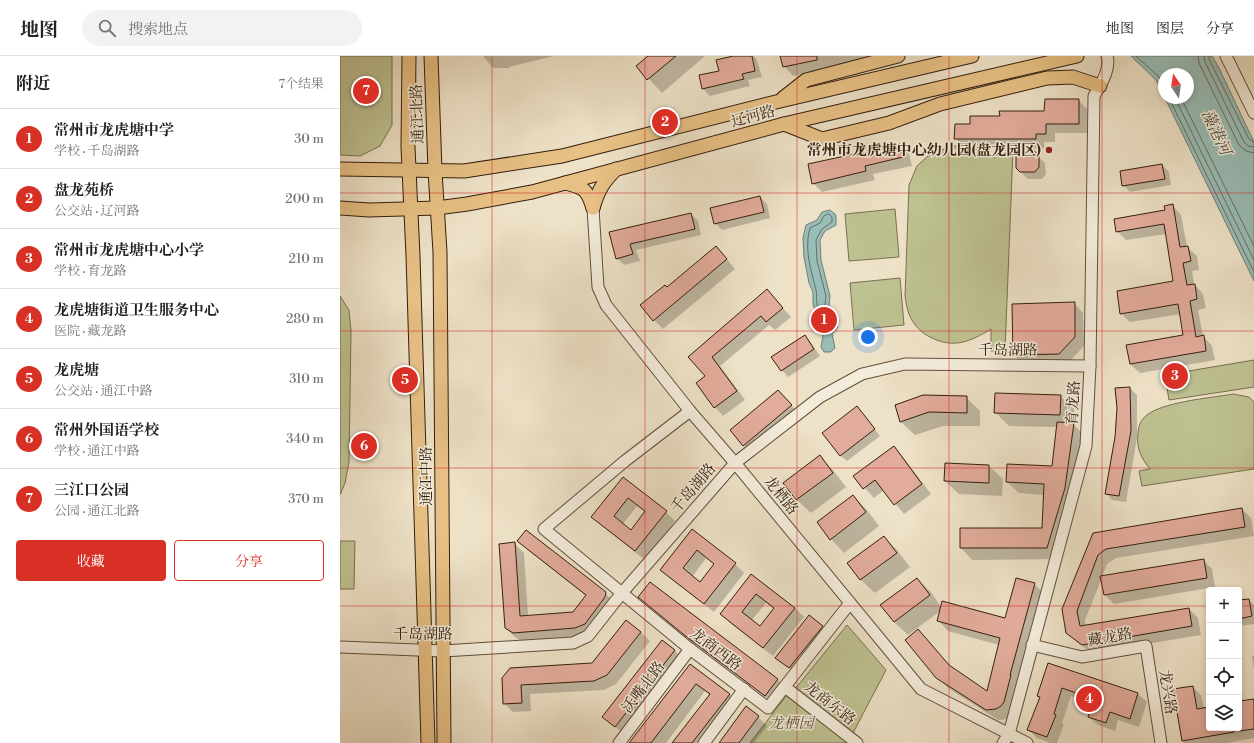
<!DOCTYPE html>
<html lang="zh">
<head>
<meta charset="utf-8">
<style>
  body { margin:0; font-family:"Libre Bodoni","Noto Serif SC",serif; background:#f2f2f2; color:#222 }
  .controls { position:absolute; right:12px; bottom:12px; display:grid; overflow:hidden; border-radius:4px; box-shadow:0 2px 6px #0003 }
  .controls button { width:36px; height:36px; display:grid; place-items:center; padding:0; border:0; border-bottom:1px solid #e0e0e0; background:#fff; color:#222; font:20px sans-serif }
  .compass { position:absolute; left:818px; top:12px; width:36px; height:36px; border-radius:50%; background:#fff; box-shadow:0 2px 6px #0003; rotate:347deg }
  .you { position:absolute; left:528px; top:281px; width:14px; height:14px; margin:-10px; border:3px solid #fff; border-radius:50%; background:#1a73e8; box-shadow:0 0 0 6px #1a73e833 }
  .badge { display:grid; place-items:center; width:26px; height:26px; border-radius:50%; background:#d93025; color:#fff; font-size:13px; font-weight:700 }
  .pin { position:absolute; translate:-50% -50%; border:2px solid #fff; box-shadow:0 1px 4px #0006 }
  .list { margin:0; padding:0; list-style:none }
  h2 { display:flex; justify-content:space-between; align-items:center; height:52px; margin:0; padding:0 16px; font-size:17px }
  h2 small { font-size:13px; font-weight:400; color:#767676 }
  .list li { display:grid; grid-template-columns:26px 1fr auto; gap:12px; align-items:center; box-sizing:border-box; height:60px; padding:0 16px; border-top:1px solid #e0e0e0 }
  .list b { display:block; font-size:15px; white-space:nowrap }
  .list p { margin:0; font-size:13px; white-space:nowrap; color:#767676 }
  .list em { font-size:13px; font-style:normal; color:#767676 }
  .actions { display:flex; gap:8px; padding:12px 16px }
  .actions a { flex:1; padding:9px 0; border:1px solid #d93025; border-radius:4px; text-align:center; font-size:14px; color:#d93025 }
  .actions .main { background:#d93025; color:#fff }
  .icon { flex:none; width:22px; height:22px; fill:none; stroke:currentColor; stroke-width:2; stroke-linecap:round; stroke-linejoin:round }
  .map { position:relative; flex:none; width:914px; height:687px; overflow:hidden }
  header { display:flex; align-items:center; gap:24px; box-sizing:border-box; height:56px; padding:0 20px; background:#fff; border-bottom:1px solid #e0e0e0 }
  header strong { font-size:19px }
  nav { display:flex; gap:22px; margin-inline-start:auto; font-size:14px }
  .search { width:280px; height:36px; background:#f2f2f2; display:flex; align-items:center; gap:10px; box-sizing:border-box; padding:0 14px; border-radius:22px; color:#767676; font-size:15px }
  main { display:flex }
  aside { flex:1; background:#fff }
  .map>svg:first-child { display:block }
</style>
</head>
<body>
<header>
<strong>地图</strong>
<div class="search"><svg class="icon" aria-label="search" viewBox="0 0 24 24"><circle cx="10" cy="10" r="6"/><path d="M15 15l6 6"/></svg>搜索地点</div>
<nav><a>地图</a><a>图层</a><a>分享</a></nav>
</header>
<main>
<aside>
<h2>附近<small>7个结果</small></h2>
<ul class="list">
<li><span class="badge">1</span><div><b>常州市龙虎塘中学</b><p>学校 · 千岛湖路</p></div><em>30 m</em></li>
<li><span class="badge">2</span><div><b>盘龙苑桥</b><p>公交站 · 辽河路</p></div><em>200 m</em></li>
<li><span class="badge">3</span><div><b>常州市龙虎塘中心小学</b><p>学校 · 育龙路</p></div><em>210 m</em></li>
<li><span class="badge">4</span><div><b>龙虎塘街道卫生服务中心</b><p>医院 · 藏龙路</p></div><em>280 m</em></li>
<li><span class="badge">5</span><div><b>龙虎塘</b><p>公交站 · 通江中路</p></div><em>310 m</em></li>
<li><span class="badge">6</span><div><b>常州外国语学校</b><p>学校 · 通江中路</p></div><em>340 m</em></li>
<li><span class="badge">7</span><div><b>三江口公园</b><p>公园 · 通江北路</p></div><em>370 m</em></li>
</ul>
<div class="actions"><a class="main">收藏</a><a>分享</a></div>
</aside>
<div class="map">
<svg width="914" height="687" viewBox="0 0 914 687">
  <rect width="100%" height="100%" fill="#ede1c7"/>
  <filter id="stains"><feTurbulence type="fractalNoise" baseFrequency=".005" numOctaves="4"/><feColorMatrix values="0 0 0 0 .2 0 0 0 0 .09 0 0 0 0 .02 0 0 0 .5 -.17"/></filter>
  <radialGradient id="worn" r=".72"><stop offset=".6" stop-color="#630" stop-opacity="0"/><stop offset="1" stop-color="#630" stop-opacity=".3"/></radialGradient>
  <!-- green -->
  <g fill="#bec191" stroke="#79704f">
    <polygon points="0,0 52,0 52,69 40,90 20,100 0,99"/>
    <path d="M615,90C631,91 642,94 655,102L656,94H673L665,295H651V273C630,286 613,293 590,281C580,276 573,268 569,258C567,253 566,246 565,240L569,129L577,110L588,100L601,94Z"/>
    <polygon points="555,153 559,201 509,205 505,158"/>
    <polygon points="560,222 564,269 514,274 510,227"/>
    <polygon points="0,240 9,254 11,275 9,406 5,427 0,439"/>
    <polygon points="914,304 914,331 829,344 825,319"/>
    <path d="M893,338L909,341L914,346V413L802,430L799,415L810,413C801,402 796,392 798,377C798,372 800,366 803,363C815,346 872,342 893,338Z"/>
    <polygon points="0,485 15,485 14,533 0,533"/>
    <polygon points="507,569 546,614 513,677 455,633"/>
    <polygon points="447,639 509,687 410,687"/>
  </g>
  <!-- water -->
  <g fill="#99bdb7" stroke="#717d73">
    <polygon points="791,0 872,0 879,12 914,86 914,225 825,42 848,42 848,18 824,18 824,40 816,24"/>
    <polygon points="490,154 496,159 496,169 485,175 480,184 481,204 490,240 489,249 493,256 492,263 498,271 492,278 495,292 491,296 484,296 481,291 483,280 477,268 479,260 473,249 473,236 469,227 464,201 463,182 466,169 477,164 482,156"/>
  </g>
  <!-- shadow -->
  <g fill="#0003" fill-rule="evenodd">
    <polygon points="143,0 214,0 169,11 169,12 153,12"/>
    <polygon points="309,0 365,0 322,37 297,10"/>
    <polygon points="397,0 414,0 417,4 422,21 408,24 410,30 370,40 363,33 360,20 380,15"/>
    <polygon points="441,0 541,0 453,20 444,10"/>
    <polygon points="738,44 747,53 747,77 715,77 715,86 704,86 704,92 689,92 705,107 706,118 702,123 688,123 677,112 685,92 625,92 615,82 631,69 661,61 705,56"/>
    <polygon points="560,89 569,98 572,110 533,118 535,124 482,136 473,127"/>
    <polygon points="822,109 829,116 831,129 790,136 783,129"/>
    <polygon points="420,141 427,148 430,162 382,174 375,167"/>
    <polygon points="832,149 841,159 847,191 857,200 859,214 852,215 854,228 863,238 866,252 858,254 863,280 872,290 875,304 800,317 790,308 845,280 841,258 790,266 781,257 834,226 826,178 786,184 777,175 826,155"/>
    <polygon points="351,158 358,165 361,179 296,194 300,205 284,209 277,202 271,177"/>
    <polygon points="385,201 395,213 323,273 314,264 327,233"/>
    <polygon points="427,235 451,261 435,274 429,269 380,310 405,344 383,360 375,351 366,320 349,301"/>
    <polygon points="734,247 743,257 744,290 728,307 683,308 674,299"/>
    <polygon points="464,280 471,287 480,300 448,321 442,314"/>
    <polygon points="790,332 797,339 797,382 786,446 772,444 766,437 776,381 778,352 776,333"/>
    <polygon points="720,340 734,353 734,369 745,380 719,503 632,504 621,492 703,473 704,439 679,437 667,426 713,411 717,371 669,370 655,356"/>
    <polygon points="444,341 457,356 410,396 391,375"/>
    <polygon points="626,341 640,355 640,370 603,370 575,379 561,366"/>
    <polygon points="517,351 540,380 507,405 500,399"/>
    <polygon points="554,391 563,401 591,438 564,458 544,434 534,442 515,421"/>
    <polygon points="480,401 493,414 506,431 471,457 457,444 445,427"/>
    <polygon points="606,408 649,410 663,423 662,440 619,438 605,425"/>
    <path d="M283,422L326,456L335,465L305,504L262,470L253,461ZM297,450L306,457L291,475L283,468Z"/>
    <polygon points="513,440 527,454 539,470 504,497 491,483"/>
    <polygon points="902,453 911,462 914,480 776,502 767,508 762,521 863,504 872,513 875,531 774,548 765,539 762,522 745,564 746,570 849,553 858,562 861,579 752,597 737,586 727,576 754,478"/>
    <path d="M352,475L395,508L404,517L374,556L331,523L322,514ZM366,502L375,509L360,527L352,521Z"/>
    <polygon points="544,481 557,494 570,511 535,537 521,524 509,507"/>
    <polygon points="179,485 265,537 274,546 245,581 183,586 175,581 166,572 174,487 184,497 188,560 233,557 246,540 188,494"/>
    <path d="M412,519L455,552L464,561L433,600L390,567L381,558ZM426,547L434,553L420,572L411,565Z"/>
    <polygon points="577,523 591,536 601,551 666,563 694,528 705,538 671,661 667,663 658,664 608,632 597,621 578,574 612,612 648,636 659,589 608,575 598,564 600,555 568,579 554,566 542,549"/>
    <polygon points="310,528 438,624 447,633 435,648 353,587 309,550 300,541"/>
    <polygon points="909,544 914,549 914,568 899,570 899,545"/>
    <polygon points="482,571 489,577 457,618 437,602"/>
    <polygon points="301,576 310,585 276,628 264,634 190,638 191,655 173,656 164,647 163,622 252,608"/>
    <polygon points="334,594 343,603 285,679 263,661"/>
    <polygon points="912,600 914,600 914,613"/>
    <polygon points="350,609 389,638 397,646 366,687 333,687 370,639 365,635 326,687 291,687"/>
    <polygon points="708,609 798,638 807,646 799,671 778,664 775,675 758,669 749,661 751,655 746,654 738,645 738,643 731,640 722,667 724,668 717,687 710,687 697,682 689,674 701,642 698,640"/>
    <polygon points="853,631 861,639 864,653 869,652 869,672 899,672 899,646 914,644 914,682 887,687 845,687 843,685"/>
    <polygon points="418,661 427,670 414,687 380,687"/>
  </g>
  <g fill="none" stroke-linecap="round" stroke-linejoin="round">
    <!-- shore -->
    <g stroke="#666e62" stroke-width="1">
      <polyline points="796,0 819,21 824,31"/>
      <polyline points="858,0 859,7 899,89 906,95 914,97"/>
      <polyline points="864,0 865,6 904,86 908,90 914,91"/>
      <polyline points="869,0 869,3 909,83 914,86"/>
      <polyline points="829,42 914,216"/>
      <polyline points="835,42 914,204"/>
      <polyline points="841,42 914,190"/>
      <path d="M489,158L492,161V166L482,173L476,184L477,205L486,240L485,249L488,257V264L492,270L487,277L481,268L483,258C481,255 477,251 477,247C476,243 477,238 476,234C471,214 464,193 470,172L480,167L484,160Z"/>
    </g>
  </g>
  <!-- building -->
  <g fill="#e2ac9c" stroke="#341e0d" fill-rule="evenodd">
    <polygon points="308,0 336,0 307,24 296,10"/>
    <polygon points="393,0 412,0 415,15 402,18 404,23 362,33 359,19 379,15 376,4"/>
    <polygon points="440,0 477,0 477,4 443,11"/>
    <polygon points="705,43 739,43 739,68 706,68 706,78 696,78 696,83 614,83 615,68 630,68 630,60 660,60 659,55 704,55"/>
    <polygon points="560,88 563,101 525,110 526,115 472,128 468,108"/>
    <polygon points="686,88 699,99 699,111 695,116 680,116 676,112 676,100"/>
    <polygon points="822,108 825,123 782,130 780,115"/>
    <polygon points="420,140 424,156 374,168 370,152"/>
    <polygon points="833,148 840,191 848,190 851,205 843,207 847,229 855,228 857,243 850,245 856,281 864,279 866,295 790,308 786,289 843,279 838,248 780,258 777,235 833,225 824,168 776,176 774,163 825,154 824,150"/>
    <polygon points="351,157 355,173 290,188 293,198 276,203 269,176"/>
    <polygon points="376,190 387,203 313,265 300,249 325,229 327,231"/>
    <polygon points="427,233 443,252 426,266 421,260 372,301 397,335 374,352 356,327 365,320 348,301"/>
    <polygon points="735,246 735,281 719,298 673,299 672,248"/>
    <polygon points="465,279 474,293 441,315 431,301"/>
    <polygon points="790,331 791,375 779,440 765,438 775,381 777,352 775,332"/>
    <polygon points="438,334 452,349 403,390 390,374"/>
    <polygon points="655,337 721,339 720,359 654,357"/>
    <polygon points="583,339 627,340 627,357 589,356 560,366 555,349"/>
    <polygon points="517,350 535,373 500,400 482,377"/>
    <polygon points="717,366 734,367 725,432 707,492 620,492 620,472 702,472 704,428 666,426 667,408 712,410"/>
    <polygon points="554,390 582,428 554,449 535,424 523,433 513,420"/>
    <polygon points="480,399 493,417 456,444 443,427"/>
    <polygon points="605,407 649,409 649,427 604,425"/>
    <path d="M283,421L327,455L295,495L251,461ZM288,442L305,455L291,474L274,460Z"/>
    <polygon points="513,439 526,456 490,484 477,466"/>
    <polygon points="902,452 905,471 766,493 758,499 737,555 740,570 849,552 852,570 742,589 726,577 722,553 753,477"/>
    <path d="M352,473L396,507L364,548L320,514ZM357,494L374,508L360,526L343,512Z"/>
    <polygon points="186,474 266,536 265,541 245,568 235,572 173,577 165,572 159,488 175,486 180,560 233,556 246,539 177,485"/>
    <polygon points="544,480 557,497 520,524 507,507"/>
    <polygon points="864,503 867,522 764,539 760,520"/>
    <path d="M411,518L455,552L423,592L380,558ZM416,538L434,552L420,570L402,556Z"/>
    <polygon points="577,522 590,539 554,566 540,549"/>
    <polygon points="676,522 695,527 670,619 671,619 664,646 661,650 656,653 646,654 596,622 565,584 578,573 609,609 647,635 660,582 597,565 602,545 665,562"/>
    <polygon points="310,526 438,623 425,640 343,578 298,541"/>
    <polygon points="909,543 912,560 899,563 899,544"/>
    <polygon points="469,559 483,570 449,612 435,602"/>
    <polygon points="286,564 301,576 267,619 254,625 181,629 182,647 163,648 162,622 170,612 252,607"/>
    <polygon points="322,584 335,594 275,671 262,661"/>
    <polygon points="708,607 798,637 790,663 770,656 766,667 748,661 751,650 737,645 739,638 722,632 714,658 716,659 707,681 687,674 700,641 697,640"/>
    <polygon points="350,608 390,638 352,687 332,687 370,638 356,628 311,687 289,687"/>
    <polygon points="853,630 857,653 869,651 869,672 893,672 894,676 842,685 833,633"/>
    <polygon points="914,643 914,673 899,675 899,645"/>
    <polygon points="406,650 419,660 399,687 379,687"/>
  </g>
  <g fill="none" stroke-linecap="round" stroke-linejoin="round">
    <!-- minor casing -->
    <g stroke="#624f3c" stroke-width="13">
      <g id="minor">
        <polyline points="886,0 914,57"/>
        <polyline points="253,152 258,231 266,249 350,355 395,407 581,633 687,687"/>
        <polyline points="350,355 285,405 204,473 350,593 428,652 510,547"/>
        <polyline points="692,589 742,601 806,590 821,687"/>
        <polyline points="0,591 103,595 233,587 248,580 281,538 395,407 480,341 522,318 565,308 750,310"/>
        <polyline points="445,631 517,687"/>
        <polyline points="279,687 350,593"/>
        <polyline points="364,687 404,633"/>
        <path d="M663,687L669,678L746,390L750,310L754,40C761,28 771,13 767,0"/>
      </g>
    </g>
    <!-- major casing -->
    <g stroke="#341e0d" stroke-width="15">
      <g id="major">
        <polyline points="69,0 68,91 73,200 88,687"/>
        <polyline points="91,0 95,115 100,196 104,687"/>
        <polyline points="443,42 466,24 558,0"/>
        <polyline points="444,68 482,83 549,67 600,48 707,22 733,21 760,30"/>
        <polyline points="0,113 124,115 222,100 440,45 632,0"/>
        <path d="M225,127C245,132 247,133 253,152"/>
        <polyline points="0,152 29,154 97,152 127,148 192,136 444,68 737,0"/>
        <path d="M253,152C259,132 263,127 276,113"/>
      </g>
    </g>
    <!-- minor -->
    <use href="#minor" stroke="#f3ecdb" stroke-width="11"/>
    <!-- major -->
    <use href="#major" stroke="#e6c084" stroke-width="13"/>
  </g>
  <!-- grid -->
  <path fill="none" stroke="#d62828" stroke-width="1" stroke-opacity="0.55" d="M152,0V687M305,0V687M457,0V687M609,0V687M762,0V687M0,137H914M0,275H914M0,412H914M0,550H869M899,550H914"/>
  <!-- markers -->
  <circle fill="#8f2418" stroke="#f3ecdb" stroke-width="1.5" cx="709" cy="94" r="4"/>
  <g text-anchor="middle" stroke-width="3" stroke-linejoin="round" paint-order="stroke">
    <!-- street labels -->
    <g font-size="15" fill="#341e0d" stroke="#f3ecdb">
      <text transform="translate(77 58) rotate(-92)" y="5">通江北路</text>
      <text transform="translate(413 60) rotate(-15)" y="5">辽河路</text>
      <text x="668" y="299">千岛湖路</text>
      <text transform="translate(733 347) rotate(-87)" y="5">育龙路</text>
      <text transform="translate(86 420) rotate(-90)" y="5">通江中路</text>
      <text transform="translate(353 432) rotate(-49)" y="5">千岛湖路</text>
      <text transform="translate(441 439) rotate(51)" y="5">龙栖路</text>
      <text x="83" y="583">千岛湖路</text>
      <text transform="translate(770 581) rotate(-10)" y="5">藏龙路</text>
      <text transform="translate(376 593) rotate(37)" y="5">龙商西路</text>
      <text transform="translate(303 631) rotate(-53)" y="5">沃嘴北路</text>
      <text transform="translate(828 636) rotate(81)" y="5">龙兴路</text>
      <text transform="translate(490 647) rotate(38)" y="5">龙商东路</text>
    </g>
    <!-- poi labels -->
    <g font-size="15" font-weight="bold" fill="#341e0d" stroke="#f3ecdb" text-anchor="end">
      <text x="701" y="99">常州市龙虎塘中心幼儿园(盘龙园区)</text>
    </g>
    <!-- park labels -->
    <g font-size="15" font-style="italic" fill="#5d4f35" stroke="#f3ecdb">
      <text x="451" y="672">龙栖园</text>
    </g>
    <!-- water labels -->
    <g font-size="16" font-style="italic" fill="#524e40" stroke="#f3ecdb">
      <text transform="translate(877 76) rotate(65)" y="6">藻港河</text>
    </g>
  </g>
  <rect width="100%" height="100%" filter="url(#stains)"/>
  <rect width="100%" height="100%" fill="url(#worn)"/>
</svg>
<div class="controls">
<button>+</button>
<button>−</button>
<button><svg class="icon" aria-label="locate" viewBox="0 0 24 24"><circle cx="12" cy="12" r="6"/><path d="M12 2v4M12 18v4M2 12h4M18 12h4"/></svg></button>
<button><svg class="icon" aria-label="layers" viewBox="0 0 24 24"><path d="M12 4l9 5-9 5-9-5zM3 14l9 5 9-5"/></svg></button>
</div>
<svg class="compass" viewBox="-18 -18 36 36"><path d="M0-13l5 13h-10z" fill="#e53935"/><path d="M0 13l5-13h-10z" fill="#767676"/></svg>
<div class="you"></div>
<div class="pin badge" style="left:484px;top:264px">1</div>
<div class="pin badge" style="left:325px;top:66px">2</div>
<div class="pin badge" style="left:835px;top:320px">3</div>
<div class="pin badge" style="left:749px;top:643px">4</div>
<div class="pin badge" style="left:65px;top:324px">5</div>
<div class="pin badge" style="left:24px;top:390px">6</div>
<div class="pin badge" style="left:26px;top:35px">7</div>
</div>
</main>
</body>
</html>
